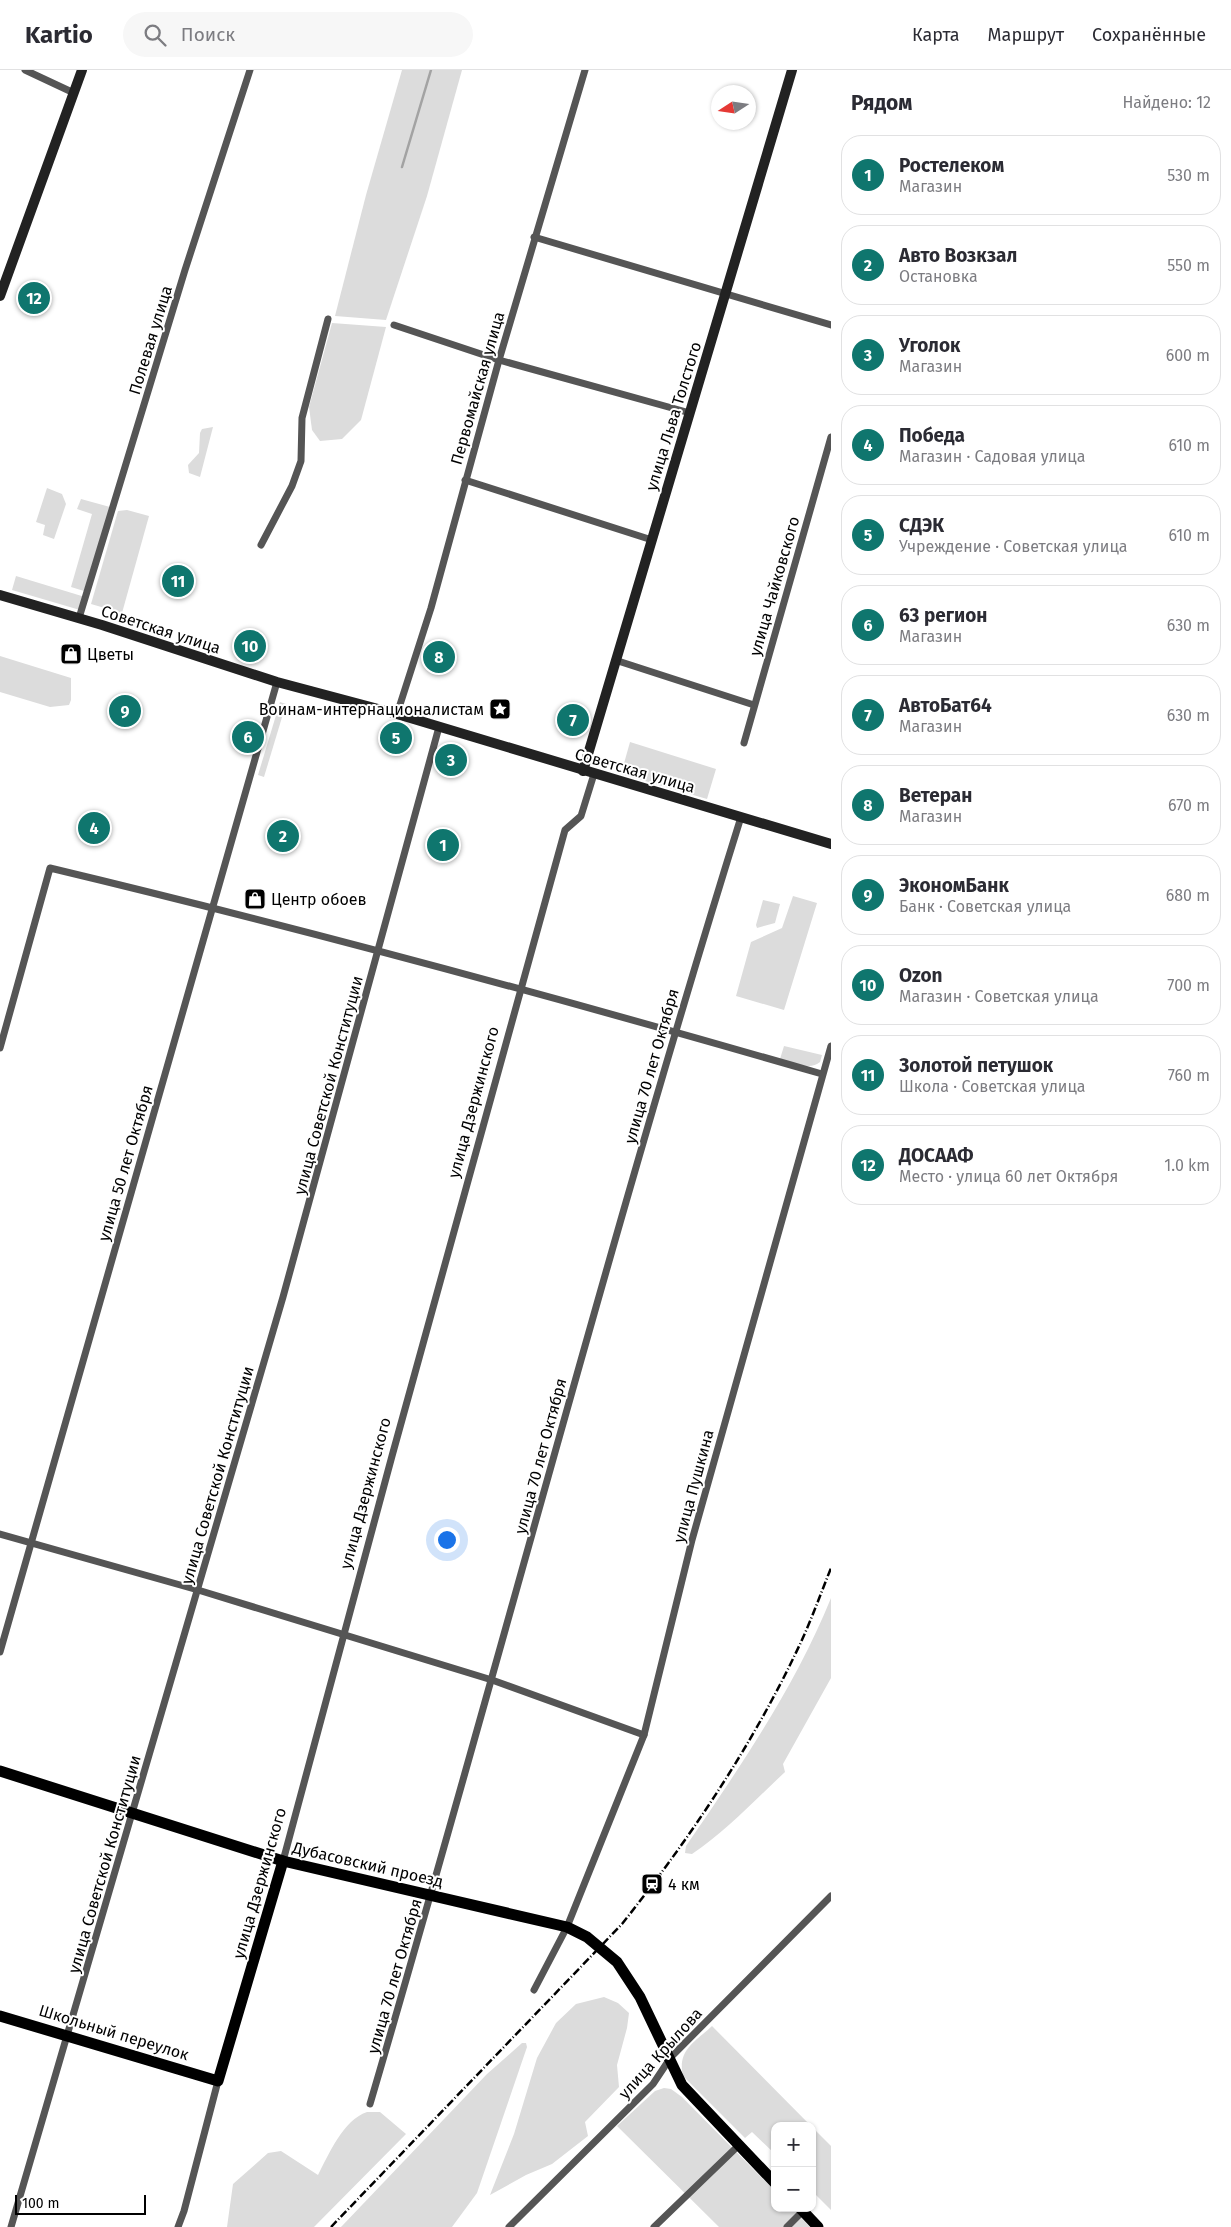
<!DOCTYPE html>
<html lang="ru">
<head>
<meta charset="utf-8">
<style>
  body { margin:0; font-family:"Fira Sans",sans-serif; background:#f7f7f7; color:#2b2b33 }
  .controls { position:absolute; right:15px; bottom:15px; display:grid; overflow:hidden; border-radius:10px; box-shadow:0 1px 4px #0004 }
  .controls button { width:45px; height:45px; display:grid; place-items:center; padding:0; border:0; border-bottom:1px solid #e1e1e2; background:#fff; color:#2b2b33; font:25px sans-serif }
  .compass { position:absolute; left:711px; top:15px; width:45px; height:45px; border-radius:50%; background:#fff; box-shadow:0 1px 4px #0004; rotate:258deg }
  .scale { position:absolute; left:15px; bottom:12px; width:131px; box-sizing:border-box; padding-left:5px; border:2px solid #000; border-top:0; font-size:14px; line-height:18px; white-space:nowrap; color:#000; -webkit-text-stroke:4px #fff; paint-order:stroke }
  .you { position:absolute; left:446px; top:1469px; width:18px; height:18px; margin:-12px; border:4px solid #fff; border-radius:50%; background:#1a73e8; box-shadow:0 0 0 8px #1a73e833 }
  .badge { display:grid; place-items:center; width:32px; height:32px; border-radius:50%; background:#0f766e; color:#fff; font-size:16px; font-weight:700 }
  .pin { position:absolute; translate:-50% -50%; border:2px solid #fff; box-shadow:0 1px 5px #0006 }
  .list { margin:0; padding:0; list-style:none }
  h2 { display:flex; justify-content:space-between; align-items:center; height:65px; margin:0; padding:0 20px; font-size:21px }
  h2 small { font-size:16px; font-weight:400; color:#7c7c81 }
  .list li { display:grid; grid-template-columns:32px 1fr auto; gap:15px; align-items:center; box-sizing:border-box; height:80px; margin:0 10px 10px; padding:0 10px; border:1px solid #e1e1e2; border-radius:20px }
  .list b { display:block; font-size:19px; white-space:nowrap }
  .list p { margin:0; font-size:16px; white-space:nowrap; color:#7c7c81 }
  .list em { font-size:16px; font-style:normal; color:#7c7c81 }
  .icon { flex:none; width:28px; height:28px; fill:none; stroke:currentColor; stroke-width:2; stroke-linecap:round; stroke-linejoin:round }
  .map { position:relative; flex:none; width:831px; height:2157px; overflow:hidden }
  header { display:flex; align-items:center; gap:30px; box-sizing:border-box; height:70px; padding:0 25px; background:#fff; border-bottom:1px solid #e1e1e2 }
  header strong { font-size:24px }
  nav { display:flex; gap:28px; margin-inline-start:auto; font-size:18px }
  .search { width:350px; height:45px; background:#f7f7f7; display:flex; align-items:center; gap:12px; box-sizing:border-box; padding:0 18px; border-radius:28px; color:#7c7c81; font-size:19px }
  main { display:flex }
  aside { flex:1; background:#fff }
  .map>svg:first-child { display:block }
</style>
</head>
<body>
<header>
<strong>Kartio</strong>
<div class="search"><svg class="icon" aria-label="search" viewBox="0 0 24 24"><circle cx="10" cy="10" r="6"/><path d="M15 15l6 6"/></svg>Поиск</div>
<nav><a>Карта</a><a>Маршрут</a><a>Сохранённые</a></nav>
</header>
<main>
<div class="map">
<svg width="831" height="2157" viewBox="0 0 831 2157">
  <rect width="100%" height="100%" fill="#fff"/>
  <!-- green -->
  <g fill="#dcdcdc">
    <polygon points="402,0 462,0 427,126 386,250 335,246 366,125"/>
    <polygon points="332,253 386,257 361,350 342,369 320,371 312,360 309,337"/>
    <polygon points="213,357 200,407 189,403 188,395 199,383 200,363 202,359"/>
    <polygon points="47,418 62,424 66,434 54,469 43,465 45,455 36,452"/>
    <polygon points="81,429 110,437 84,521 71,517 92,444 77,439"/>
    <polygon points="127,440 149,446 122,543 91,534 118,441"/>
    <polygon points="16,506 85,527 80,540 12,520"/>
    <polygon points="0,586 71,608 71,630 69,635 50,637 0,622"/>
    <polygon points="280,632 286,634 264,707 258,705"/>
    <polygon points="630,672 716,699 707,729 621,704"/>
    <polygon points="793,826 817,833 784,940 736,926 751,872 782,858"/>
    <polygon points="763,830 780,834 775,853 757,858 756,855"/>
    <path d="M784,976L822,985L820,992C810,1001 792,992 780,989Z"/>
    <path d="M831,1528V1608L783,1694L785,1702C755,1730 726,1761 692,1784L685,1783L686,1776C740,1697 795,1617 831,1528Z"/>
    <polygon points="604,1927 618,1933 629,1943 627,1958 617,1995 619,2017 585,2052 588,2066 552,2094 526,2105 490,2125 514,2064 537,1988 556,1953 576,1934"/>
    <path d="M712,1956L811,2056H775V2084L752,2062L745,2068L683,2006C677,1980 695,1972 712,1956Z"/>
    <polygon points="522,1973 526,1973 527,1977 477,2123 452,2157 341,2157 487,2004"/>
    <polygon points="664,2018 671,2019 682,2027 775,2121 775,2138 792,2138 810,2157 719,2157 617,2056 655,2021"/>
    <path d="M367,2042H380L406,2064L314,2157H227L233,2114L268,2083L281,2081L318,2105C329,2084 343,2050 367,2042Z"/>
    <polygon points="812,2057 831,2076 831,2140 812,2121"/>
  </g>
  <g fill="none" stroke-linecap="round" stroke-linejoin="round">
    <!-- stream -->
    <polyline stroke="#a3a3a3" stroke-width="2.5" points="402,97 431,0"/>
    <!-- street -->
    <g stroke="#555" stroke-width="7">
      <polyline points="25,0 74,23"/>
      <polyline points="534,167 831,255"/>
      <polyline points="394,255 499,290 690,343"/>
      <polyline points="465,410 652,470"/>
      <polyline points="261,475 292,416 301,391 302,348 328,249"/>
      <polyline points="79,548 185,200 250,0"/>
      <polyline points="615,590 754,635"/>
      <polyline points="397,644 431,538 499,290 585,0"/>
      <polyline points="744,673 831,367"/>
      <path d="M0,978L50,798C309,860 566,930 822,1004"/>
      <polyline points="0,1464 198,1520 492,1610 644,1665"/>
      <polyline points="0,1582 277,612"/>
      <polyline points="283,1791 392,1386 565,760 581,746 594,704"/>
      <polyline points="534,1920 567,1857 644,1665 692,1470 831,976"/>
      <path d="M370,2034C496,1606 608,1173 741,747"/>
      <polyline points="11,2157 283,1227 439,657"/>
      <polyline points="178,2157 184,2141 218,2011"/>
      <polyline points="509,2157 653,2014 671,1987 831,1826"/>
      <polyline points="654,2157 738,2076"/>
      <polyline points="787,2157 803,2141"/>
    </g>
    <!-- secondary -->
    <g stroke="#222" stroke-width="10">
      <polyline points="0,226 82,0"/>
      <polyline points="0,525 102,555 277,612 397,644 831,774"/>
      <polyline points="583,701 792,0"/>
    </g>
    <!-- primary -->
    <g stroke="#000" stroke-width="11">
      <polyline points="0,1701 283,1791 567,1857 587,1867 617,1892 640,1927 682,2015 775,2113"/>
      <polyline points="0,1946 218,2011 283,1791"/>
      <polyline points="800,2138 818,2157"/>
    </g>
    <!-- rail -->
    <path stroke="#000" stroke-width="2.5" stroke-dasharray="8 2.5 1 2.5" stroke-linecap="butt" d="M331,2157L622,1854C691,1767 754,1673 801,1572C812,1548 821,1523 831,1498"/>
  </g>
  <!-- icons -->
  <defs>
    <g id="shop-square" transform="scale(1.125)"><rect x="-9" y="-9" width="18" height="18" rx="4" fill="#000" stroke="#fff"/><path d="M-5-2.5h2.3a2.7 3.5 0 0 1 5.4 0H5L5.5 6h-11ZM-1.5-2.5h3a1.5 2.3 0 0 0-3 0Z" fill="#fff"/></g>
    <g id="sight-square" transform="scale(1.125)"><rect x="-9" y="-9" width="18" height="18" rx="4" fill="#000" stroke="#fff"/><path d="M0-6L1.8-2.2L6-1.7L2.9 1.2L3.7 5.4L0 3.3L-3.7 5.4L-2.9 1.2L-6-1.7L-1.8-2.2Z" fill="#fff"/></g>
    <g id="station-square" transform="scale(1.125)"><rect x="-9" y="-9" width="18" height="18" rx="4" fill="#000" stroke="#fff"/><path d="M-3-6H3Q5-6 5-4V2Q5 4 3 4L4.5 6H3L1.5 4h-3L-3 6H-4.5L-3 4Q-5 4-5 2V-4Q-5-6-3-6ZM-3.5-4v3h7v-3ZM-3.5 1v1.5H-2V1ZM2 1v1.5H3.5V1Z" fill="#fff"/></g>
  </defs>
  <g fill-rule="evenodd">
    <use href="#shop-square" x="71" y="584"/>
    <use href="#sight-square" x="500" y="639"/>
    <use href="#shop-square" x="255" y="829"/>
    <use href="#station-square" x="652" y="1814"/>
  </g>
  <g text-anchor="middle" stroke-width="4" stroke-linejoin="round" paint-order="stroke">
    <!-- street labels -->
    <g font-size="16" fill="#000" stroke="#fff">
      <text transform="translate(150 270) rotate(-73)" y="6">Полевая улица</text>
      <text transform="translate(477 318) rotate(-74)" y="6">Первомайская улица</text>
      <text transform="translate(673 346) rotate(-73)" y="6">улица Льва Толстого</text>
      <text transform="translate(774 516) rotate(-74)" y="6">улица Чайковского</text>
      <text transform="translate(161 559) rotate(18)" y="6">Советская улица</text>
      <text transform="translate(635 700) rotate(16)" y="6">Советская улица</text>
      <text transform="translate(651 996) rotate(-74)" y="6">улица 70 лет Октября</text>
      <text transform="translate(328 1015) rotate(-75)" y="6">улица Советской Конституции</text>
      <text transform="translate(473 1032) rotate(-75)" y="6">улица Дзержинского</text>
      <text transform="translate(125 1093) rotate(-74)" y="6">улица 50 лет Октября</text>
      <text transform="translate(540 1386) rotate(-75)" y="6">улица 70 лет Октября</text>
      <text transform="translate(217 1405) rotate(-74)" y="6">улица Советской Конституции</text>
      <text transform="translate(693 1416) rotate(-75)" y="6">улица Пушкина</text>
      <text transform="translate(365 1423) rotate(-75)" y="6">улица Дзержинского</text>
      <text transform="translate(104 1794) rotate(-74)" y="6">улица Советской Конституции</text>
      <text transform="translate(368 1794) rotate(13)" y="6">Дубасовский проезд</text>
      <text transform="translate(259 1813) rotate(-74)" y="6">улица Дзержинского</text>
      <text transform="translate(394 1906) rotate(-74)" y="6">улица 70 лет Октября</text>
      <text transform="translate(114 1962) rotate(17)" y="6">Школьный переулок</text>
      <text transform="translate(660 1983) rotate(-48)" y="6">улица Крылова</text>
    </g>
    <!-- poi labels -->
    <g font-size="16" fill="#000" stroke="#fff" text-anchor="start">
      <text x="87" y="590">Цветы</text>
      <text x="484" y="645" text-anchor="end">Воинам-интернационалистам</text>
      <text x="271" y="835">Центр обоев</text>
      <text x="668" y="1820">4 км</text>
    </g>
  </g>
</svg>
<div class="controls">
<button>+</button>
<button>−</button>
</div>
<svg class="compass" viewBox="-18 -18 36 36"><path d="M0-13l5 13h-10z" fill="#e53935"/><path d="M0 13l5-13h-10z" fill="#7c7c81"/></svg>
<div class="scale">100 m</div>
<div class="you"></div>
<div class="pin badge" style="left:443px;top:775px">1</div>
<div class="pin badge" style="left:283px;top:766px">2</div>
<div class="pin badge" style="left:451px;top:690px">3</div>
<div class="pin badge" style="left:94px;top:758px">4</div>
<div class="pin badge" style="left:396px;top:668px">5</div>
<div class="pin badge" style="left:248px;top:667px">6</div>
<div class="pin badge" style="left:573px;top:650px">7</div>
<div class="pin badge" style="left:439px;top:587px">8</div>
<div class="pin badge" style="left:125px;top:641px">9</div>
<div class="pin badge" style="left:250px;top:576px">10</div>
<div class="pin badge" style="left:178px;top:511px">11</div>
<div class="pin badge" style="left:34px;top:228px">12</div>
</div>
<aside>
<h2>Рядом<small>Найдено: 12</small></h2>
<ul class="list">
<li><span class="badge">1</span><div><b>Ростелеком</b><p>Магазин</p></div><em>530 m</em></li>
<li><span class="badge">2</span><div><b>Авто Возкзал</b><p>Остановка</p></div><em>550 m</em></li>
<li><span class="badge">3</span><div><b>Уголок</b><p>Магазин</p></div><em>600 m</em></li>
<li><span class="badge">4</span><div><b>Победа</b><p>Магазин · Садовая улица</p></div><em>610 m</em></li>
<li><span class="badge">5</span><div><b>СДЭК</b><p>Учреждение · Советская улица</p></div><em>610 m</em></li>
<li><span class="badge">6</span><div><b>63 регион</b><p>Магазин</p></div><em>630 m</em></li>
<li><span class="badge">7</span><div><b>АвтоБат64</b><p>Магазин</p></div><em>630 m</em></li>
<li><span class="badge">8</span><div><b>Ветеран</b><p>Магазин</p></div><em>670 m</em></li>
<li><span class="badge">9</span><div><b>ЭкономБанк</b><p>Банк · Советская улица</p></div><em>680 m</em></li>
<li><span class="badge">10</span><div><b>Ozon</b><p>Магазин · Советская улица</p></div><em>700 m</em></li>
<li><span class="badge">11</span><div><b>Золотой петушок</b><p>Школа · Советская улица</p></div><em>760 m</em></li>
<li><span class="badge">12</span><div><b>ДОСААФ</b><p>Место · улица 60 лет Октября</p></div><em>1.0 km</em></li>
</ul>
</aside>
</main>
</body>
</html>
